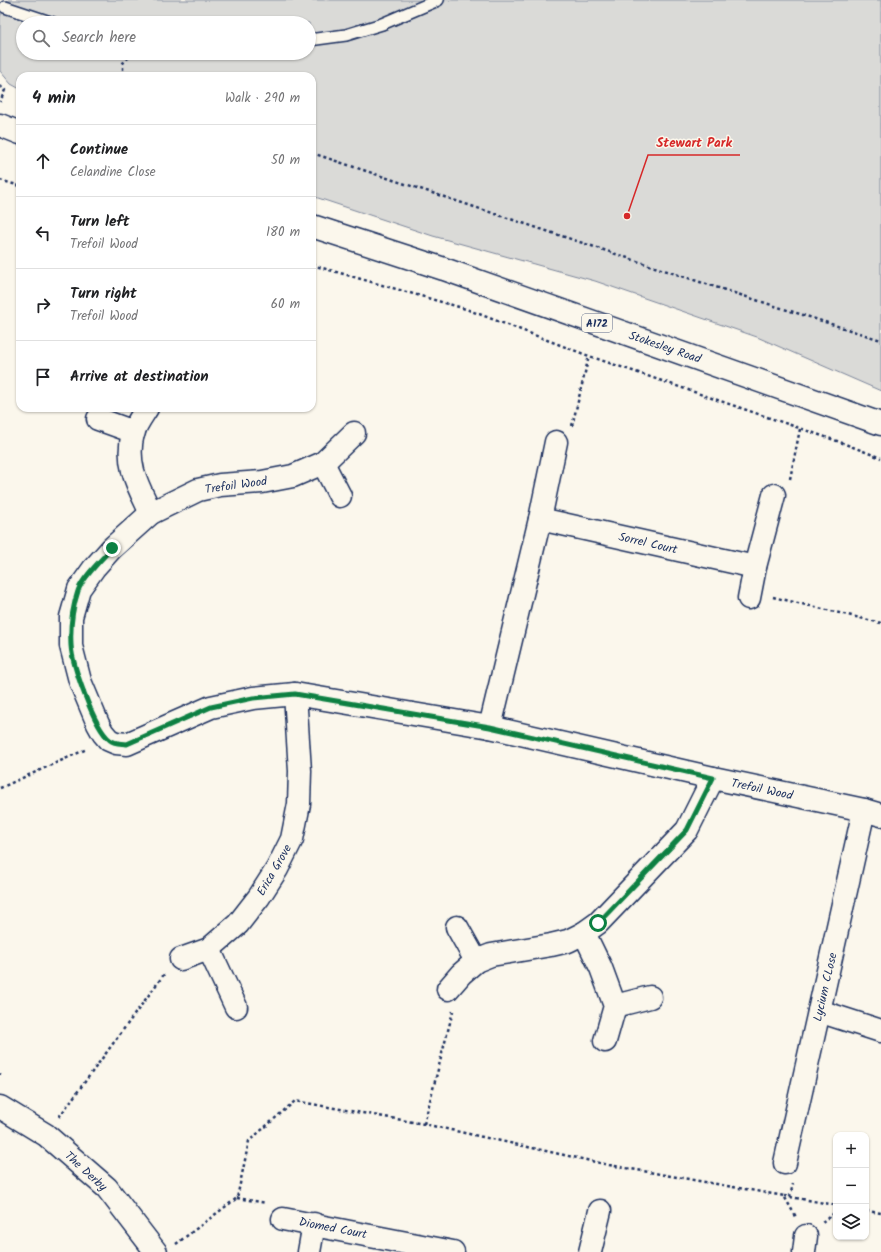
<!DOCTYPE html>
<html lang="en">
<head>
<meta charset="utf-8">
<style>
  body { margin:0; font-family:Kalam,sans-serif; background:#f6f6f6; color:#202124 }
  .controls { position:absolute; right:12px; bottom:12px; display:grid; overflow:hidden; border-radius:8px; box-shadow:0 1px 3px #0004 }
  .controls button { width:36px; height:36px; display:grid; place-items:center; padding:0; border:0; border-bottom:1px solid #e0e0e0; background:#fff; color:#202124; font:20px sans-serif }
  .stop { position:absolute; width:12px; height:12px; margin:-9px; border:3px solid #0b8043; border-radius:50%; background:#fff }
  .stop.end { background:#0b8043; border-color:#fff; box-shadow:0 1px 4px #0008 }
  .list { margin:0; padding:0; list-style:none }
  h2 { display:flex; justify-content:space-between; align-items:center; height:52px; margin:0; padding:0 16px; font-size:17px }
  h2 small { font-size:13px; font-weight:400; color:#757577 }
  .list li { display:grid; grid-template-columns:26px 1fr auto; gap:12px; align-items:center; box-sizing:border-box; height:72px; padding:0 16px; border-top:1px solid #e0e0e0 }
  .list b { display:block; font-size:15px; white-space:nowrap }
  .list p { margin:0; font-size:13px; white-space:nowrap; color:#757577 }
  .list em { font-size:13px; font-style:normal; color:#757577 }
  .icon { flex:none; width:22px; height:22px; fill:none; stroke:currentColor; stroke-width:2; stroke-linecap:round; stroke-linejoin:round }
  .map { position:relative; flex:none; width:881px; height:1252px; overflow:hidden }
  .search { position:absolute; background:#fff; box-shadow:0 1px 3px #0004; left:16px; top:16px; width:300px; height:44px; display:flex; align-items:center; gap:10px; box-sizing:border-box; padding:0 14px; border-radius:22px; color:#757577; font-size:15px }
  .panel { position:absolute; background:#fff; box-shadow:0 1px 3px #0004; left:16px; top:72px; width:300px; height:340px; border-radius:12px }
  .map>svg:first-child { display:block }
</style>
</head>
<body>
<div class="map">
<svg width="881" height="1252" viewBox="0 0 881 1252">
  <rect width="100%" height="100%" fill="#fbf7ec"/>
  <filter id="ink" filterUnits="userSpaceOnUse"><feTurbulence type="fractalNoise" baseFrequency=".025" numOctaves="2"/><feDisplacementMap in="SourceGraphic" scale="8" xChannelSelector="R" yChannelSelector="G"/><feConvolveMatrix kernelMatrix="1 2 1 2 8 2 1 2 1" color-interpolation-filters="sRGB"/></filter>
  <g filter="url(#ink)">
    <!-- green -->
    <path fill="#dadad7" stroke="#7a849a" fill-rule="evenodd" d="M8,0H881V391L757,337L595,281L433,236L312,196V76H20V89L11,84L0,71V17ZM23,23H309V53H23Z"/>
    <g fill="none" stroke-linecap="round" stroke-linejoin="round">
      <!-- lane casing -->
      <g stroke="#1b2f5e" stroke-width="14">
        <g id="lane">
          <polyline points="5,7 53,23"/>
          <polyline points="309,40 346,35 382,24 438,0"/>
        </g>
      </g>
      <!-- street casing -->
      <g stroke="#1b2f5e" stroke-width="25">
        <g id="street">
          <path d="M147,408C142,416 136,424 133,433C125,465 138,486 151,513"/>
          <polyline points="98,419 134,432"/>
          <polyline points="354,433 323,463 293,476 262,482 220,485 198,490 151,513 112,548 94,568 79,589 71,617 71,646 80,681 98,724 103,733 109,740 116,743 127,744 211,707 253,698 295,694 490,727 713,778 864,810 881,815"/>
          <polyline points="323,463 340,496"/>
          <polyline points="540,519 556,442"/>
          <polyline points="749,598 755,567"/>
          <polyline points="490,727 540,519 755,567 774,495"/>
          <polyline points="457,927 476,961"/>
          <polyline points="584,933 601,968 615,1006 605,1041"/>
          <polyline points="209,949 236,1007"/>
          <polyline points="181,959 209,949 238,924 259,897 277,869 292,839 299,804 300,771 295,694"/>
          <polyline points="448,989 461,974 476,961 491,955 551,945 568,941 584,933 598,923 687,830 713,778"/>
          <polyline points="615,1006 650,997"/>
          <polyline points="819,1011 881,1031"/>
          <polyline points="0,1107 46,1135 107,1188 156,1252"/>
          <polyline points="785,1163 864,810"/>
          <polyline points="283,1219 453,1252"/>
          <polyline points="309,1252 314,1224"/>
          <polyline points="590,1252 600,1211"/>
          <polyline points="804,1252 806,1236"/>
        </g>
      </g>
      <!-- primary casing -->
      <g stroke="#1b2f5e" stroke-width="25">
        <g id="primary">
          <polyline points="0,125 20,133"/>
          <polyline points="312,226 444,269 881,424"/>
        </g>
      </g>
      <!-- path -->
      <g stroke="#1b2f5e" stroke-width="2.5" stroke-dasharray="3 3" stroke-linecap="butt">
        <polyline points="123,76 123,63 133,53"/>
        <polyline points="0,86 5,90 0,102"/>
        <polyline points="312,153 700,282 881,340"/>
        <polyline points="0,180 20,186"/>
        <polyline points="312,265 466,309 589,356 840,442 881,458"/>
        <polyline points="572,426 589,356"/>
        <polyline points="790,479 800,429"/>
        <polyline points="773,597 881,623"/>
        <polyline points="0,788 87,749"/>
        <polyline points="0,1074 0,1075"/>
        <polyline points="59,1117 165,973"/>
        <polyline points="424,1124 453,1011"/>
        <polyline points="784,1196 790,1197 793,1184"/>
        <polyline points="790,1197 836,1205"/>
        <polyline points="237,1198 266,1203"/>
        <polyline points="866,1211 881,1213"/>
        <polyline points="822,1222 836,1212"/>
        <polyline points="176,1244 237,1198 249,1141 295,1101 424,1124 609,1165 784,1196 796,1217"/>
      </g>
      <!-- lane -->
      <use href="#lane" stroke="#fbf7ec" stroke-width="11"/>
      <!-- street -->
      <use href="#street" stroke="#fbf7ec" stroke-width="22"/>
      <!-- primary -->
      <use href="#primary" stroke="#fbf7ec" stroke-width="22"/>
    </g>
  </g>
  <g fill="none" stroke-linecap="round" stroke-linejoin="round" filter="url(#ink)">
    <!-- route -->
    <path stroke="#0b8043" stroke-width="5" d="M112,548C103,558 82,578 78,591C72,609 70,626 71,645C72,664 94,728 110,740C115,744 121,743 127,744L211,707L253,698L295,694L490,727L713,778L687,830L598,923"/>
  </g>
  <g text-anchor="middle" stroke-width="3" stroke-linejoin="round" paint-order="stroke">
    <!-- shield labels -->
    <rect fill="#fbf7ec" stroke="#5e6b89" stroke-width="1" x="582" y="314" width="30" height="18" rx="3"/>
    <g font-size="11" font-weight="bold" fill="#1b2f5e">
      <text x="597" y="327">A172</text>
    </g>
    <!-- street labels -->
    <g font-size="12" fill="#1b2f5e" stroke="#fbf7ec">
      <text transform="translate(665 347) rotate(19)" y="4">Stokesley Road</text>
      <text transform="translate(236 485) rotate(-8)" y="4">Trefoil Wood</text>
      <text transform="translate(648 543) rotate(13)" y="4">Sorrel Court</text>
      <text transform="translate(762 789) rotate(12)" y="4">Trefoil Wood</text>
      <text transform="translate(274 870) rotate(-60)" y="4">Erica Grove</text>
      <text transform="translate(825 987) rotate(-77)" y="4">Lycium CLose</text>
      <text transform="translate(86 1171) rotate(42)" y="4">The Derby</text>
      <text transform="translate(333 1228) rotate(11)" y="4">Diomed Court</text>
    </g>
  </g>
  <!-- callouts -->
  <path fill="none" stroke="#d62828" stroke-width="1.5" d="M627 216L648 155H740"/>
  <circle fill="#d62828" stroke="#fbf7ec" stroke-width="1.5" cx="627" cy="216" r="4"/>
  <g font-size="13" text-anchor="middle" font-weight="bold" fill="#d62828" stroke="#fbf7ec" stroke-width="3" stroke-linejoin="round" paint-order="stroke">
    <text x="694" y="147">Stewart Park</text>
  </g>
</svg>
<div class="controls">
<button>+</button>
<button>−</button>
<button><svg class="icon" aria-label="layers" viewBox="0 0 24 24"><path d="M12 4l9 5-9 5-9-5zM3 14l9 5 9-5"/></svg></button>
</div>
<div class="stop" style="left:598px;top:923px"></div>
<div class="stop end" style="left:112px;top:548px"></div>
<div class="search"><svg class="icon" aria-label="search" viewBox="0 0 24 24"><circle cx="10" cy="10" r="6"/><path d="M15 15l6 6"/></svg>Search here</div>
<section class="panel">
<h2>4 min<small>Walk · 290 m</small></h2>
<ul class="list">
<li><svg class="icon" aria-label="ahead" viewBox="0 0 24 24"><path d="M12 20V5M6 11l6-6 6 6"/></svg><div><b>Continue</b><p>Celandine Close</p></div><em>50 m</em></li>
<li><svg class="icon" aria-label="left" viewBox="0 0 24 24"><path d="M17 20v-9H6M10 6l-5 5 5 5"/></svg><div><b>Turn left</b><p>Trefoil Wood</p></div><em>180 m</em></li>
<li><svg class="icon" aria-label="right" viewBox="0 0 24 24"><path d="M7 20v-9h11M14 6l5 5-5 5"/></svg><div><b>Turn right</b><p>Trefoil Wood</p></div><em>60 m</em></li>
<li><svg class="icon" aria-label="arrive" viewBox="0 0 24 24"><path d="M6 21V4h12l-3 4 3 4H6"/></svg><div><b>Arrive at destination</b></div></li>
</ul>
</section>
</div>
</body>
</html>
